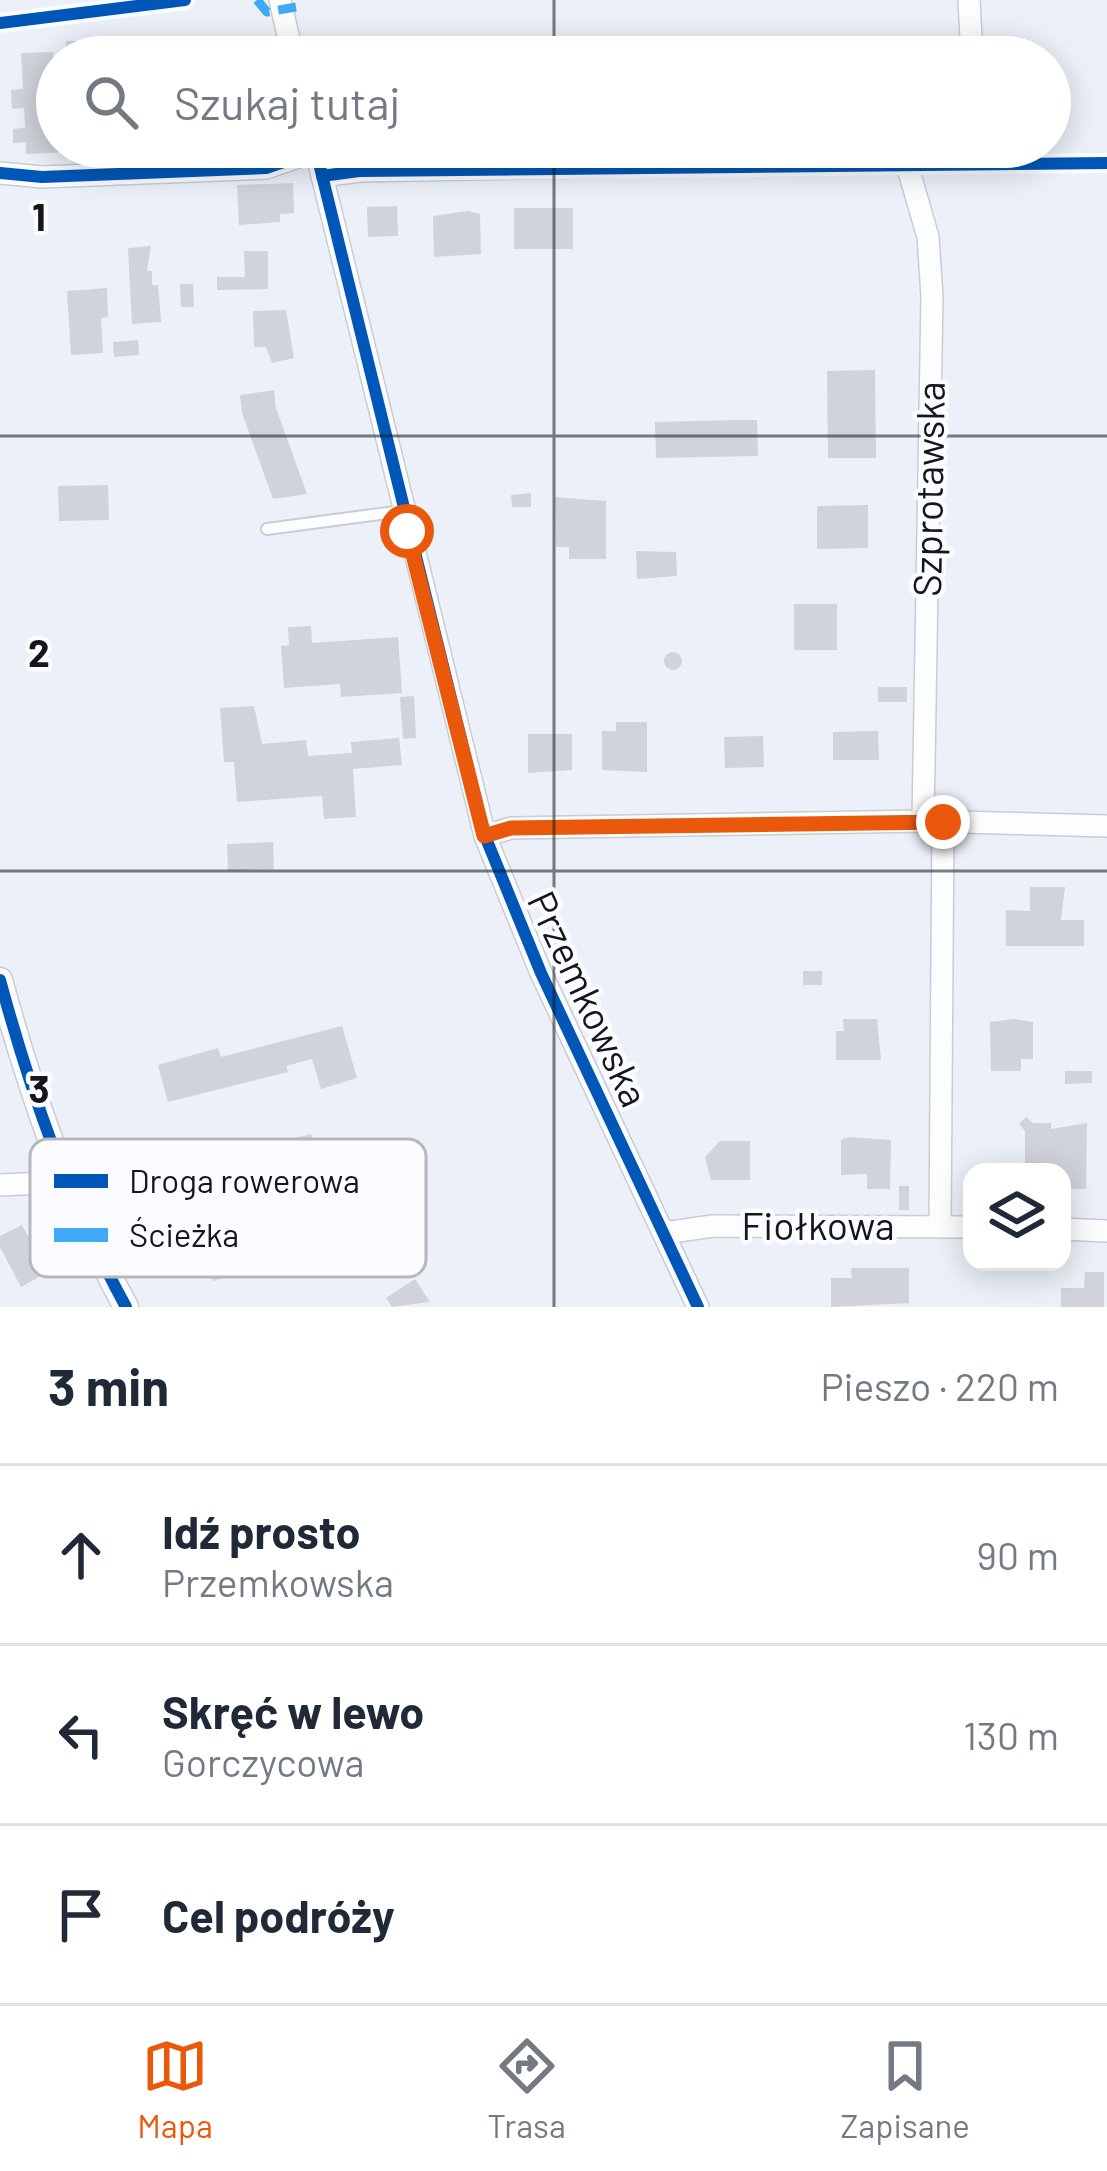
<!DOCTYPE html>
<html lang="pl">
<head>
<meta charset="utf-8">
<style>
  body { margin:0; font-family:Barlow,sans-serif; background:#f2f2f3; color:#1f2937 }
  .controls { position:absolute; right:36px; bottom:36px; display:grid; overflow:hidden; border-radius:24px; box-shadow:0 6px 30px #0003 }
  .controls button { width:108px; height:108px; display:grid; place-items:center; padding:0; border:0; border-bottom:3px solid #e0e1e3; background:#fff; color:#1f2937; font:60px sans-serif }
  .stop { position:absolute; width:36px; height:36px; margin:-27px; border:9px solid #ea580c; border-radius:50%; background:#fff }
  .stop.end { background:#ea580c; border-color:#fff; box-shadow:0 3px 12px #0008 }
  .list { margin:0; padding:0; list-style:none }
  h2 { display:flex; justify-content:space-between; align-items:center; height:156px; margin:0; padding:0 48px; font-size:51px }
  h2 small { font-size:39px; font-weight:400; color:#747a83 }
  .list li { display:grid; grid-template-columns:78px 1fr auto; gap:36px; align-items:center; box-sizing:border-box; height:180px; padding:0 48px; border-top:3px solid #e0e1e3 }
  .list b { display:block; font-size:45px; white-space:nowrap }
  .list p { margin:0; font-size:39px; white-space:nowrap; color:#747a83 }
  .list em { font-size:39px; font-style:normal; color:#747a83 }
  .icon { flex:none; width:66px; height:66px; fill:none; stroke:currentColor; stroke-width:2; stroke-linecap:round; stroke-linejoin:round }
  .map { position:relative; flex:none; width:1107px; height:1307px; overflow:hidden }
  .search { position:absolute; background:#fff; box-shadow:0 6px 30px #0003; left:36px; right:36px; top:36px; height:132px; display:flex; align-items:center; gap:30px; box-sizing:border-box; padding:0 42px; border-radius:66px; color:#747a83; font-size:45px }
  .sheet { height:696px; background:#fff }
  nav { display:flex; justify-content:space-around; align-items:center; box-sizing:border-box; height:168px; border-top:3px solid #e0e1e3; background:#fff; font-size:33px; color:#747a83 }
  nav a { display:grid; justify-items:center; gap:6px }
  nav .on { color:#ea580c }
  .map>svg:first-child { display:block }
</style>
</head>
<body>
<div class="map">
<svg width="1107" height="1307" viewBox="0 0 1107 1307">
  <rect width="100%" height="100%" fill="#ecf0f8"/>
  <!-- building -->
  <g fill="#d0d3da">
    <rect x="66" y="41" width="17" height="16"/>
    <polygon points="53,52 57,147 66,152 26,154 26,142 13,143 13,129 25,128 24,108 12,109 11,90 23,89 21,53"/>
    <polygon points="293,183 294,213 280,214 280,222 239,225 237,185"/>
    <polygon points="397,206 398,236 368,237 367,207"/>
    <rect x="514" y="208" width="59" height="41"/>
    <polygon points="468,211 480,214 481,254 434,257 433,216"/>
    <polygon points="151,246 147,271 152,271 152,285 158,285 161,322 132,324 128,248"/>
    <polygon points="244,251 268,251 268,289 217,290 217,277 245,277"/>
    <polygon points="180,284 193,284 194,307 181,307"/>
    <polygon points="107,288 108,317 101,318 103,353 71,355 67,291"/>
    <polygon points="286,310 294,358 272,363 266,347 254,347 253,311"/>
    <polygon points="138,340 139,355 114,357 113,342"/>
    <polygon points="875,370 876,458 828,458 827,371"/>
    <polygon points="274,390 276,408 307,494 273,499 242,413 240,395"/>
    <polygon points="737,420 757,420 758,456 656,458 655,422"/>
    <polygon points="108,485 109,520 59,521 58,486"/>
    <polygon points="531,493 531,507 512,507 511,495"/>
    <polygon points="555,497 606,501 606,559 569,559 569,547 556,547"/>
    <polygon points="868,505 868,548 817,549 817,506"/>
    <polygon points="636,551 676,552 677,576 637,579"/>
    <rect x="794" y="604" width="43" height="46"/>
    <polygon points="311,626 312,643 398,637 402,693 341,697 340,684 284,688 281,646 289,645 288,627"/>
    <circle cx="673" cy="661" r="9"/>
    <rect x="878" y="687" width="29" height="15"/>
    <polygon points="414,696 416,738 403,739 400,697"/>
    <polygon points="254,706 262,744 306,740 308,756 352,753 351,742 399,738 402,765 353,769 356,817 324,819 322,796 237,802 234,762 224,762 220,708"/>
    <polygon points="616,722 647,722 647,772 602,770 602,731 616,731"/>
    <polygon points="878,731 879,760 833,760 833,732"/>
    <polygon points="528,734 572,734 572,770 528,773"/>
    <polygon points="763,736 764,767 725,768 724,737"/>
    <polygon points="273,842 274,869 228,871 227,844"/>
    <polygon points="1030,887 1065,887 1061,920 1084,920 1084,946 1006,946 1006,910 1030,911"/>
    <rect x="803" y="971" width="19" height="14"/>
    <polygon points="843,1019 877,1019 881,1060 836,1060 836,1031 844,1031"/>
    <polygon points="1015,1019 1033,1022 1033,1059 1021,1059 1021,1071 991,1071 990,1022"/>
    <polygon points="342,1026 357,1078 321,1089 312,1059 286,1066 288,1072 168,1102 158,1065 218,1048 221,1057"/>
    <polygon points="1065,1071 1092,1071 1092,1083 1065,1084"/>
    <polygon points="1026,1117 1033,1123 1051,1123 1051,1129 1087,1123 1086,1189 1062,1189 1061,1168 1025,1167 1025,1131 1019,1124"/>
    <polygon points="311,1134 320,1171 296,1177 306,1217 261,1229 251,1189 208,1200 198,1163"/>
    <polygon points="849,1137 891,1140 890,1189 867,1189 867,1174 841,1175 841,1140"/>
    <polygon points="720,1141 750,1141 750,1180 711,1180 705,1157"/>
    <rect x="899" y="1186" width="10" height="24"/>
    <polygon points="22,1225 48,1272 21,1287 0,1247 0,1236"/>
    <polygon points="234,1231 246,1271 213,1281 201,1241"/>
    <polygon points="851,1268 909,1268 909,1303 831,1307 831,1278 852,1278"/>
    <polygon points="1085,1272 1104,1272 1104,1307 1061,1307 1061,1288 1084,1288"/>
    <polygon points="415,1279 430,1302 392,1307 386,1298"/>
  </g>
  <g fill="none" stroke-linecap="round" stroke-linejoin="round">
    <!-- service casing -->
    <g stroke="#c9ccd2" stroke-width="14">
      <polyline id="service" points="267,529 402,511"/>
    </g>
    <!-- minor casing -->
    <g stroke="#c9ccd2" stroke-width="24">
      <g id="minor">
        <polyline points="280,0 293,57"/>
        <polyline points="969,0 972,57"/>
        <polyline points="315,147 485,836 541,973 698,1307"/>
        <polyline points="906,161 928,237 932,296 923,821"/>
        <polyline points="0,173 42,177 266,168 316,151"/>
        <polyline points="322,176 359,171 940,160 946,147"/>
        <polyline points="485,836 511,828 923,821 1107,826"/>
        <polyline points="0,1185 66,1182"/>
        <polyline points="940,1226 943,822"/>
        <polyline points="1062,1229 1107,1231"/>
        <polyline points="664,1233 713,1226 972,1227"/>
      </g>
    </g>
    <!-- tertiary casing -->
    <g stroke="#c9ccd2" stroke-width="27">
      <path id="tertiary" d="M0,980C31,1094 69,1203 126,1307"/>
    </g>
    <!-- service -->
    <use href="#service" stroke="#fcfdfe" stroke-width="10"/>
    <!-- minor -->
    <use href="#minor" stroke="#fcfdfe" stroke-width="21"/>
    <!-- tertiary -->
    <use href="#tertiary" stroke="#fcfdfe" stroke-width="24"/>
    <!-- quiet -->
    <polyline stroke="#3fa9f5" stroke-width="9" stroke-dasharray="18 9" stroke-linecap="butt" points="257,0 267,12 296,7"/>
    <!-- cycleway casing -->
    <g stroke="#fafcff" stroke-width="20">
      <g id="cycleway">
        <polyline points="0,23 185,0"/>
        <polyline points="0,173 42,177 266,168 316,151 485,836 541,973 698,1307"/>
        <polyline points="322,176 359,171 1107,163"/>
        <path d="M0,980C31,1094 69,1203 126,1307"/>
      </g>
    </g>
    <!-- cycleway -->
    <use href="#cycleway" stroke="#0057b8" stroke-width="12"/>
  </g>
  <g fill="none" stroke-linecap="round" stroke-linejoin="round">
    <!-- route -->
    <polyline stroke="#ea580c" stroke-width="15" points="407,531 484,836 511,828 943,822"/>
  </g>
  <!-- grid -->
  <path fill="none" stroke="#14161b" stroke-width="3" stroke-opacity="0.55" d="M554,0V57M554,147V1307M0,436H1107M0,871H1107"/>
  <g text-anchor="middle" stroke-width="9" stroke-linejoin="round" paint-order="stroke">
    <!-- street labels -->
    <g font-size="39" fill="#14161b" stroke="#fafcff">
      <text transform="translate(929 489) rotate(-89)" y="14">Szprotawska</text>
      <text transform="translate(588 999) rotate(65)" y="14">Przemkowska</text>
      <text x="818" y="1240">Fiołkowa</text>
    </g>
  </g>
  <!-- legend -->
  <rect x="30" y="1139" width="396" height="138" rx="18" fill="#fafcff" stroke="#b5b7bb" stroke-width="3"/>
  <rect x="54" y="1174" width="54" height="14" fill="#0057b8"/>
  <rect x="54" y="1228" width="54" height="14" fill="#3fa9f5"/>
  <g font-size="33" fill="#14161b">
    <text x="129" y="1193">Droga rowerowa</text>
    <text x="129" y="1247">Ścieżka</text>
  </g>
  <g font-size="39" text-anchor="middle" font-weight="bold" fill="#14161b" stroke="#fafcff" stroke-width="9" stroke-linejoin="round" paint-order="stroke">
    <text x="39" y="231">1</text>
    <text x="39" y="667">2</text>
    <text x="39" y="1103">3</text>
  </g>
</svg>
<div class="controls">
<button><svg class="icon" aria-label="layers" viewBox="0 0 24 24"><path d="M12 4l9 5-9 5-9-5zM3 14l9 5 9-5"/></svg></button>
</div>
<div class="stop" style="left:407px;top:531px"></div>
<div class="stop end" style="left:943px;top:822px"></div>
<div class="search"><svg class="icon" aria-label="search" viewBox="0 0 24 24"><circle cx="10" cy="10" r="6"/><path d="M15 15l6 6"/></svg>Szukaj tutaj</div>
</div>
<section class="sheet">
<h2>3 min<small>Pieszo · 220 m</small></h2>
<ul class="list">
<li><svg class="icon" aria-label="ahead" viewBox="0 0 24 24"><path d="M12 20V5M6 11l6-6 6 6"/></svg><div><b>Idź prosto</b><p>Przemkowska</p></div><em>90 m</em></li>
<li><svg class="icon" aria-label="left" viewBox="0 0 24 24"><path d="M17 20v-9H6M10 6l-5 5 5 5"/></svg><div><b>Skręć w lewo</b><p>Gorczycowa</p></div><em>130 m</em></li>
<li><svg class="icon" aria-label="arrive" viewBox="0 0 24 24"><path d="M6 21V4h12l-3 4 3 4H6"/></svg><div><b>Cel podróży</b></div></li>
</ul>
</section>
<nav>
<a class="on"><svg class="icon" aria-label="map" viewBox="0 0 24 24"><path d="M3 6l6-2 6 2 6-2v14l-6 2-6-2-6 2zM9 4v14M15 6v14"/></svg>Mapa</a>
<a><svg class="icon" aria-label="directions" viewBox="0 0 24 24"><path d="M12 3l9 9-9 9-9-9zM9 14v-3h6M13 9l2 2-2 2"/></svg>Trasa</a>
<a><svg class="icon" aria-label="saved" viewBox="0 0 24 24"><path d="M7 4h10v16l-5-4-5 4z"/></svg>Zapisane</a>
</nav>
</body>
</html>
